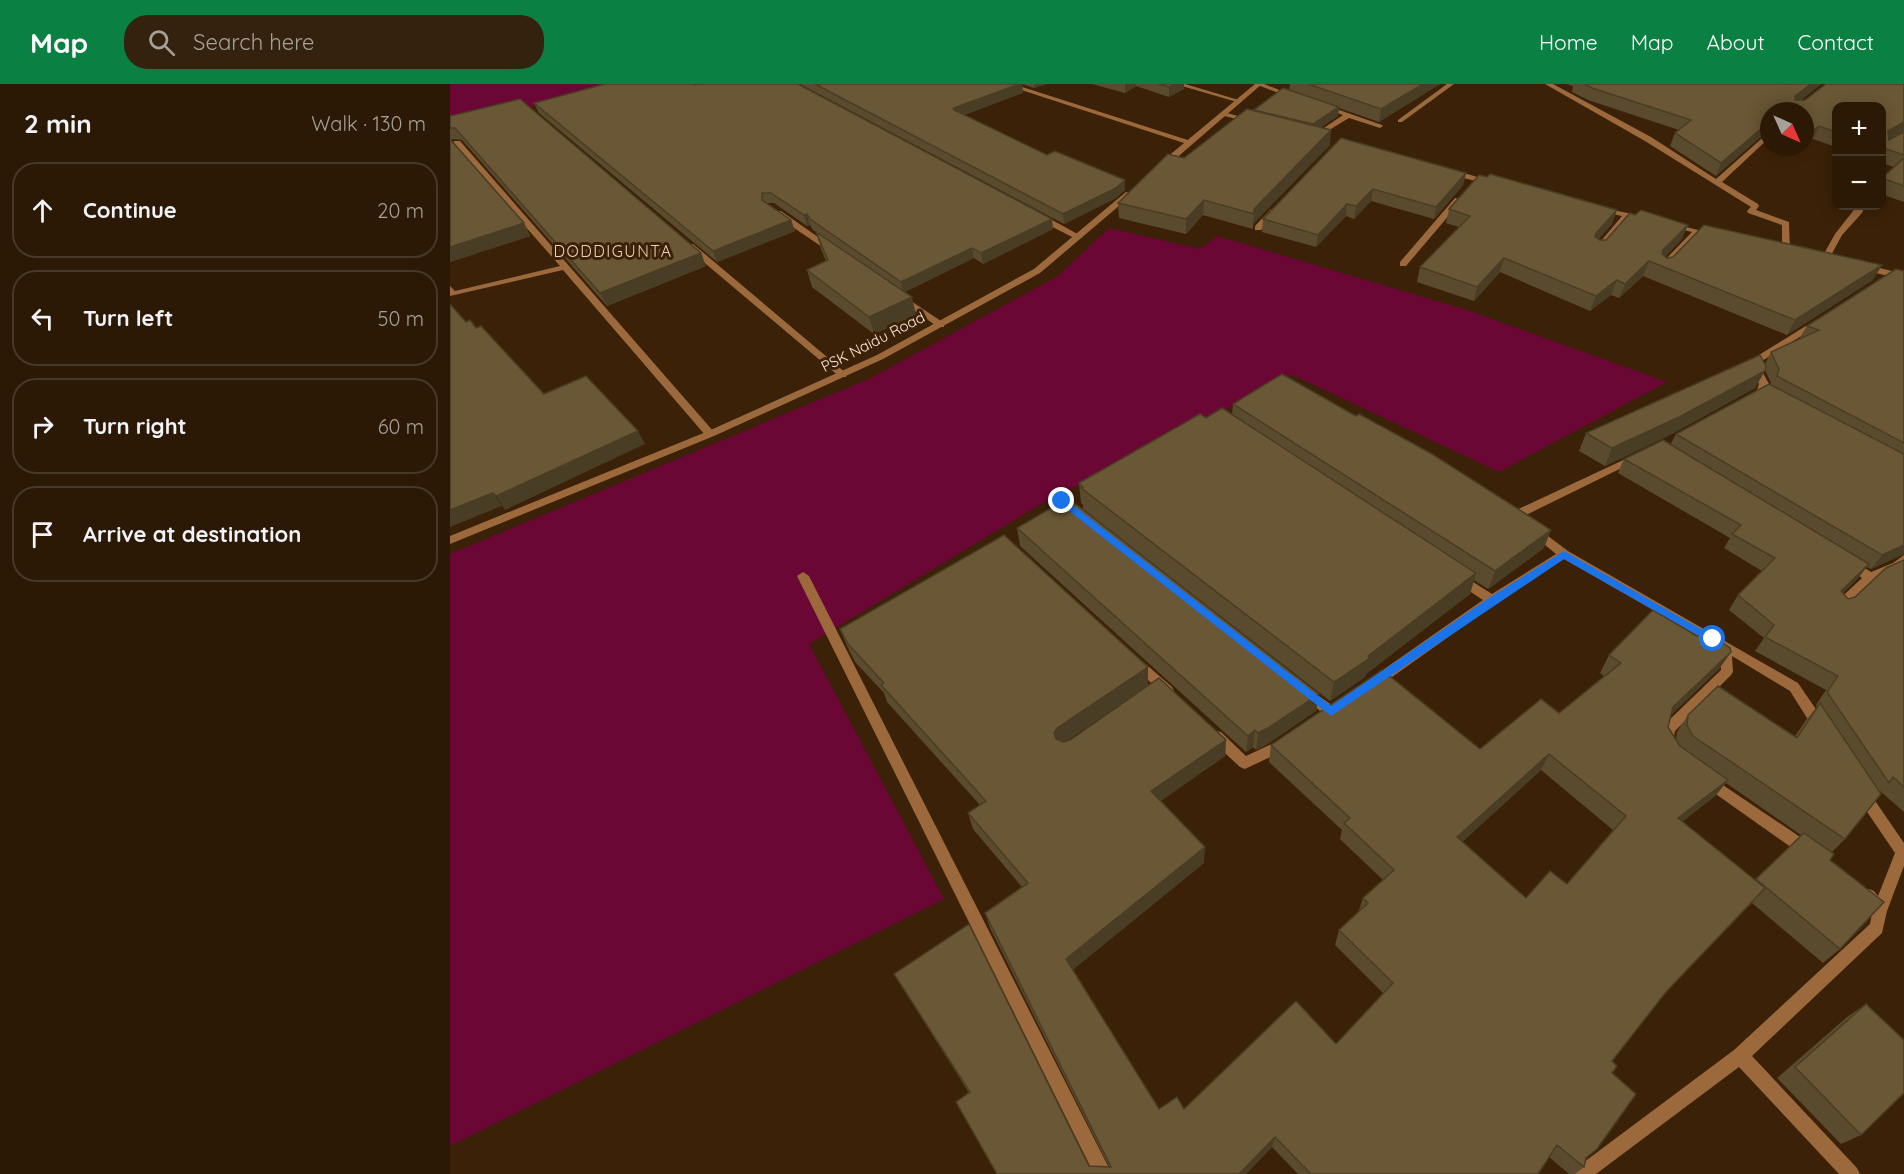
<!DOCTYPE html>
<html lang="en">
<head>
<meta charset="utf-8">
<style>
  body { margin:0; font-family:Quicksand,sans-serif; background:#34220f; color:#f1f3f6 }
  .controls { position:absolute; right:18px; top:18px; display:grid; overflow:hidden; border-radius:12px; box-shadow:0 3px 15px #0003 }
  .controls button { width:54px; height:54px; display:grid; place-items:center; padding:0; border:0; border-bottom:2px solid #483827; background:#2c1905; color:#f1f3f6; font:30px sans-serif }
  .compass { position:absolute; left:1310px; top:18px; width:54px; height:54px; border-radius:50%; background:#2c1905; box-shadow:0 3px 15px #0003; rotate:135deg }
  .stop { position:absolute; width:18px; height:18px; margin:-14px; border:4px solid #1a73e8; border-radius:50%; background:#fff }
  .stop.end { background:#1a73e8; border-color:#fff; box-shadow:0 2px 6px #0008 }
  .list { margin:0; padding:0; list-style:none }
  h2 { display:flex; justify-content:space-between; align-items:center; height:78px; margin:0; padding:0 24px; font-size:26px }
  h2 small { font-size:20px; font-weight:400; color:#a6a09a }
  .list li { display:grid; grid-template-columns:39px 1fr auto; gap:18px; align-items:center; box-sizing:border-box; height:96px; margin:0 12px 12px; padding:0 12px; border:2px solid #483827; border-radius:24px }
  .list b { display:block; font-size:22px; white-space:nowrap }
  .list em { font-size:20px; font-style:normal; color:#a6a09a }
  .icon { flex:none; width:33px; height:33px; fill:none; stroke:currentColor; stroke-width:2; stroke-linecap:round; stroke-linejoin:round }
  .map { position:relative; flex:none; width:1454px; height:1090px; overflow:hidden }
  header { display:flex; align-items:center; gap:36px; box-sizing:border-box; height:84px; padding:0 30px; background:#0b8043; color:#fff }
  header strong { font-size:28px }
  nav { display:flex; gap:33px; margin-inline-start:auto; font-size:21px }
  .search { width:420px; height:54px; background:#34220f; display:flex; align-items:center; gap:15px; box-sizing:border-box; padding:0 21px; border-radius:24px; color:#a6a09a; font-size:22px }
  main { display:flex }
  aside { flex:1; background:#2c1905 }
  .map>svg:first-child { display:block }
</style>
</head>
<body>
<header>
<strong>Map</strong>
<div class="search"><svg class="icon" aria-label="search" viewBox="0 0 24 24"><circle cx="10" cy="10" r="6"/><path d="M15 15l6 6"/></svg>Search here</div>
<nav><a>Home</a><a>Map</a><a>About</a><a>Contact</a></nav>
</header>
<main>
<aside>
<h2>2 min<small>Walk · 130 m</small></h2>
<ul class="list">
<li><svg class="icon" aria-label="ahead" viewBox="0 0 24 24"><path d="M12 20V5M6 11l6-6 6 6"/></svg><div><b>Continue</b></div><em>20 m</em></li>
<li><svg class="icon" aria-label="left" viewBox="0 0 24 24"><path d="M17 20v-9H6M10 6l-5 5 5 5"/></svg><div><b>Turn left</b></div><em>50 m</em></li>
<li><svg class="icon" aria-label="right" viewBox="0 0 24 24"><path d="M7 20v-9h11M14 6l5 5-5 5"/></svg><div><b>Turn right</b></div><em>60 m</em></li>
<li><svg class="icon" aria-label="arrive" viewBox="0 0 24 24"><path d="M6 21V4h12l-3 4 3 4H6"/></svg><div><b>Arrive at destination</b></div></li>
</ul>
</aside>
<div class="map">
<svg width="1454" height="1090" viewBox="0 0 1454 1090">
  <rect width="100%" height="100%" fill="#3b2107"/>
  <!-- green -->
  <g fill="#6b0734">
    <polygon points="0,0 169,0 0,44"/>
    <polygon points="659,144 750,165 767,152 1017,226 1217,298 1049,388 843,291 591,420 359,560 494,815 0,1062 0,470 421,294 608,192"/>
  </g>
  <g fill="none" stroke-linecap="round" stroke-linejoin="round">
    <!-- minor -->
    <g fill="#9b693c" fill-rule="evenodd">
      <polygon points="553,0 563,0 744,58 737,60"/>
      <polygon points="725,0 735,0 792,17 787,18"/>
      <polygon points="805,0 814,0 847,13 842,14"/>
      <polygon points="997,0 1004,0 952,38 948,38 948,36"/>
      <polygon points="1095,0 1103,0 1201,53 1266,95 1319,48 1319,54 1272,98 1308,120 1309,122 1306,126 1339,138 1340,167 1336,169 1332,167 1332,141 1298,129 1297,127 1301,123 1195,57"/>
      <polygon points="875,21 932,41 933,42 930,44 899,34 866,54 862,54 862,52 893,31 873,24 872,23"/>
      <polygon points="773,28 803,36 804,37 801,39 771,31 771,29"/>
      <polygon points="4,57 10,57 264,348 264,352 256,352 113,186 0,212 0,202 5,207 110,182 4,61"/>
      <polygon points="998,86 1004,86 1044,98 1037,100 998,90"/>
      <polygon points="1005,114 1012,116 956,182 950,182 950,178"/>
      <polygon points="1407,122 1415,122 1412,129 1392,151 1378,177 1372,177 1371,175 1385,150"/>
      <polygon points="1147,123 1178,129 1198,135 1194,137 1180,134 1158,159 1155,159 1151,157 1172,132 1147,127"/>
      <polygon points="821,125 828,127 811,146 805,146 805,142"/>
      <polygon points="325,127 331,127 385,165 378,167 325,131"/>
      <polygon points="587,131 593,131 633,153 626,155 587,135"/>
      <polygon points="1220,139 1268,151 1264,153 1250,150 1215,186 1212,187 1208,184 1209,182 1242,148 1220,143"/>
      <polygon points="237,160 243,160 396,289 396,293 390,293 237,164"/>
      <polygon points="1413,180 1454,190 1454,196 1410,185 1409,183"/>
      <polygon points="452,211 494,239 494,243 488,243 449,216 448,214"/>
      <path d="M1367,235L1370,236V240L1312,277L1311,285L1319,300C1315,309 1309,318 1298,316V312L1307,306L1309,300L1301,285L1304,274Z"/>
      <polygon points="1184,371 1188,372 1189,374 1188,376 1070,434 1062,434 1061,431 1062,428"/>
      <polygon points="1086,443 1118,467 1348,599 1374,637 1375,641 1374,645 1369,646 1364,645 1340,607 1282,572 1283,588 1281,591 1225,647 1222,664 1217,666 1212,664 1210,660 1214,641 1271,586 1270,574 1259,558 1114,475 1046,519 928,603 920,603 918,599 920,595 1033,516 1004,497 1002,494 1004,491 1012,491 1042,510 1106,470 1082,450 1080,447 1082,444"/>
      <polygon points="1454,471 1454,482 1451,485 1424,496 1392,526 1384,526 1382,523 1384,520 1412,494 1395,481 1397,478 1405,478 1421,488 1443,479"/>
      <polygon points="353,488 359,492 662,1090 644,1090 347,492"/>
      <polygon points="686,573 690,575 722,603 724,607 722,611 714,611 682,581 680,578 682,575"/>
      <polygon points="856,603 886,624 887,628 886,632 881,633 876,632 852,612 850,608 852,604"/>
      <polygon points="766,647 771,648 796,672 832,655 837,657 839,661 837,665 795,685 790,683 761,656 759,652 761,648"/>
      <polygon points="1258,691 1362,761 1364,766 1362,771 1357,772 1352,771 1253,701 1251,697 1253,693"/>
      <polygon points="1412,703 1417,705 1454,759 1454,782 1437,827 1432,849 1302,972 1407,1084 1410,1090 1389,1090 1289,983 1146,1090 1123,1090 1126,1084 1284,966 1420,840 1422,829 1412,812 1414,807 1419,805 1424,807 1428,812 1445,769 1407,713 1405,709 1407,705"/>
    </g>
    <!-- tertiary -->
    <g fill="#9b693c" fill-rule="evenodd">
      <polygon points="805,0 812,0 716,83 710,83 710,79"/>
      <polygon points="676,108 683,110 590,189 433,275 264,352 0,460 0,452 256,348 427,271 584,185"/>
    </g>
  </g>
  <!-- wall -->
  <g fill="#5b4b2e" fill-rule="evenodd">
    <polygon points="350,0 596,0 584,4 572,0 573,9 514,31 597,71 675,106 666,114 614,140"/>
    <polygon points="642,0 734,0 734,5 719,13 686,2 675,9"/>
    <polygon points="840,0 990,0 929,38 889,24 888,32 870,43 880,61 803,140 803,145 753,131 736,150 669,134 668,119 804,27 839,6"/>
    <polygon points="1116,0 1371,0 1351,16 1355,16 1454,0 1454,118 1431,110 1431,95 1444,83 1431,79 1431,63 1386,22 1386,63 1363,55 1355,27 1319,27 1266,92 1220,62 1225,49 1229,46 1138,16 1122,8 1123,2"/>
    <polygon points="244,1 603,145 533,180 524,174 455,208 466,231 424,250 362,203 357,186 376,177 371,165 366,148 363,146 360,141 357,142 324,119 317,119 341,136 345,147 267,178 89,29 84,19"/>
    <polygon points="0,32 251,169 256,182 157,222 12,56 2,55 2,58 74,139 80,152 0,178"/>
    <polygon points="891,54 1016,89 1013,101 984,135 921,117 904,135 896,132 866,163 812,148 813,135"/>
    <polygon points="1331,63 1351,63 1345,68"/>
    <polygon points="999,125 1162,140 1148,155 1150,156 1232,155 1215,173 1217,174 1423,196 1337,251 1193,192 1169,214 1161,211 1140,227 1050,188 1024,217 967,198 970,183 1009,143 996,139"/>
    <path d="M1454,187V470L1421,485L1417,483L1408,494L1393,509L1398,515L1405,513L1454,476V728L1430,707L1395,755L1382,768L1380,776L1390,865L1373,879L1302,819L1216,908L1162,977V989L1136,1074L1134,1083L1125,1090H1119L1099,1073L1088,1090H848L822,1063L796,1090H547L519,1009L444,890L639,1082L659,1083L540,844L535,829L572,803L523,745L518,729L530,721L437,618L434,609L405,578L397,562L390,545L698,601L615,658L776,656L775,672L710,717L754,779L622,886L709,1025H734L886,960L933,909L885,861L889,846L908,829L913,814L933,796L890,755L892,746L819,678L821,661L1030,665L1109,629L1154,592L1150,589L1159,571L1247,552L1281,568L1269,585L1221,631L1218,643L1226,656L1227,648L1238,631L1345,652L1356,636L1367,623L1366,621L1376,606L1305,567L1314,554L1279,526L1288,511L1312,487L1274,464L1280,454L1168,389L1174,375L1220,361L1226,350L1320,301L1321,299L1315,286L1305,304L1220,351L1155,382L1129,367L1136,349L1315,280L1321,268L1349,255L1357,242ZM1091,686L1163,746L1117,800L1076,814L1012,758ZM1276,699L1351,751L1305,796L1232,738L1265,712Z"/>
    <polygon points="783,320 1094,464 1038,505 1024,496 1020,510 916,590 915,593 880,617 633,425 633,421 631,419 629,399 756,334 782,331"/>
    <polygon points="567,444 869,610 866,627 816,661 806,666 803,663 796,668 570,462"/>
    <polygon points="1416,920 1411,1051 1391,1060 1327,994 1397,933"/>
  </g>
  <!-- shaded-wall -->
  <g fill="#4a3d25">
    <polygon points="569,0 572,0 573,9 508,33 504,24"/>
    <polygon points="584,0 596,0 584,4"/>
    <polygon points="675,0 686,0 686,2 675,9"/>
    <polygon points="725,0 734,0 734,5 719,13 719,3"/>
    <polygon points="973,0 990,0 929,38 931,25"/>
    <polygon points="1361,0 1371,0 1340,25 1345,12"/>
    <polygon points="889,23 888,32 863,49 863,40"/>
    <polygon points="1319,38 1319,46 1266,92 1271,79"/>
    <polygon points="1454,38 1454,46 1453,48 1431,60 1438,47"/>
    <polygon points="1369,42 1363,55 1355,60 1355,52"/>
    <polygon points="881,46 880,61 803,140 803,145 804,125"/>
    <polygon points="1016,89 1013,101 984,135 986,123"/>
    <polygon points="675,96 675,106 666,114 614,140 613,130"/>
    <polygon points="923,105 921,117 904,135 906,122"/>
    <polygon points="754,116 753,131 736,150 736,135"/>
    <polygon points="897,120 896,132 866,163 868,151"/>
    <polygon points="1167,126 1162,140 1141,164 1146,149"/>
    <polygon points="357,130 360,141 357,142 354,131"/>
    <polygon points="602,135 603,145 533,180 531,169"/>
    <polygon points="341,136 345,147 267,178 263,167"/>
    <polygon points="74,139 80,152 0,178 0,163"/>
    <polygon points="1238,141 1232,155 1207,181 1213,166"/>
    <polygon points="522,164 524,174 453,209 451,198"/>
    <polygon points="251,169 256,182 157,222 150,209"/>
    <polygon points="1054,174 1050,188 1024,217 1027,203"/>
    <polygon points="1199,177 1193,192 1169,214 1175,200"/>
    <polygon points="1432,181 1423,196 1337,251 1345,236"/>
    <polygon points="1167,196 1161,211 1140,227 1146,212"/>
    <polygon points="462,213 466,231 424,250 419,233"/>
    <polygon points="1315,287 1305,304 1220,351 1155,382 1162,364"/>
    <polygon points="188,347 195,360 55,426 46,412"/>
    <polygon points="43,409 52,422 0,443 0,426"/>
    <polygon points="1101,446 1094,464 1038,505 1045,487"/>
    <polygon points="1454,461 1454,470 1421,485 1432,471"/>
    <polygon points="1419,480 1408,494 1380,521 1391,507"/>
    <polygon points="1026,489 1020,510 916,590 915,593 880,617 884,598"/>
    <polygon points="1281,568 1269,585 1212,640 1223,623"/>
    <polygon points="698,583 698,601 610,661 607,666 604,649 607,644"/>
    <polygon points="869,610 866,627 816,661 806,666 808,649"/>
    <polygon points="805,646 803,663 796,668 798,652"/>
    <polygon points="776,656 775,672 701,724 701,707"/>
    <polygon points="1099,670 1091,686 1000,769 1007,753"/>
    <polygon points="1278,696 1265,712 1216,750 1228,734"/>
    <polygon points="755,763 754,779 619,889 616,875"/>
    <polygon points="825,1053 822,1063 796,1090 789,1090"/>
  </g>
  <!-- building -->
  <g fill="#6a5735" stroke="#4a3d25" stroke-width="1.5" fill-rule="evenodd">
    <polygon points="155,0 243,0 244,1 248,0 348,0 602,135 531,169 522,164 451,198 360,135 357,130 354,131 321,109 312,109 312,116 341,136 263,167 84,19"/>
    <polygon points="365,0 569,0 504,24 507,25 504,26 597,71 605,67 675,96 666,104 613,130"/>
    <polygon points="708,0 725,0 719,3"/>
    <polygon points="858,0 973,0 931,25"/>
    <polygon points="1135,0 1361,0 1345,12 1345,16 1355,16 1376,0 1454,0 1454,38 1438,47 1439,56 1454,48 1454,71 1431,63 1431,22 1386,22 1386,48 1369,42 1355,52 1355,27 1319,27 1319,38 1271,79 1225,49 1241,36 1142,4"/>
    <polygon points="833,4 889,23 863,40 804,26"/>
    <polygon points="70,15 251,169 150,209 5,44 0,44 0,32"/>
    <polygon points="797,25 881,46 804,125 804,130 754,116 736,135 668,119 718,70 734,74"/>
    <polygon points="891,54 1016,89 986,123 923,105 906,122 897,120 868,151 813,135"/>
    <polygon points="0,55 74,139 0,163"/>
    <polygon points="1454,74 1454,102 1432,94"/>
    <polygon points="1040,90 1167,126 1146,149 1145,153 1150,156 1156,156 1180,129 1185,131 1191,126 1238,141 1213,166 1212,170 1217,174 1223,173 1254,141 1432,181 1345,236 1199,177 1175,200 1167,196 1146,212 1054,174 1027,203 970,183 1020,132 999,125 1029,91 1037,93"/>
    <polygon points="366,148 462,213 419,233 357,186 378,176"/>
    <polygon points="1446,185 1454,187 1454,359 1327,292 1329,285 1321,268 1369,246 1357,242"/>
    <polygon points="0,220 16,238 20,236 26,244 31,242 94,310 136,292 188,347 46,412 43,409 0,426"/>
    <polygon points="1310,271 1316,282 1315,287 1229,333 1162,364 1136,349"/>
    <polygon points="832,290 906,332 909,330 982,370 1101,446 1045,487 783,320"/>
    <polygon points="1319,300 1454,370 1454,461 1432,471 1226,350"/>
    <polygon points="772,324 1026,489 918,572 920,574 884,598 631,404 633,403 629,399 750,330 756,334"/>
    <polygon points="1213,356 1419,480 1391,507 1398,515 1405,513 1436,484 1454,476 1454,703 1443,693 1439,699 1377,608 1388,592 1315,553 1324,541 1288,511 1325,474 1282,450 1291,441 1174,375"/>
    <polygon points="618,414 869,610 818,644 808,649 805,646 798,652 567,444"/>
    <path d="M554,451L698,583L607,644L604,649L606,655L613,658L620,656L709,594L776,656L701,707L755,763L616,875L709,1025L727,1013L734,1025L846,917L886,960L943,899L889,846L918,819L913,814L944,786L894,739L900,734L821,661L932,586L1030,665L1091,615L1109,629L1171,579L1159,571L1203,526L1247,552L1253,546L1280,564L1281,568L1223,623L1218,643L1230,662L1278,696L1228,734L1315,804L1216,908L1162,977L1167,982L1162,989L1186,1010L1147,1065L1136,1074L1134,1083L1107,1061L1088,1090H861L825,1053L789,1090H547L506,1018L520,1008L444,890L519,840L639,1082L661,1083L535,829L578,799L518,729L536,717L431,601L434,599L398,560L390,545ZM1099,670L1176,732L1117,800L1100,787L1076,814L1007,753Z"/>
    <polygon points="1268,602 1347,654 1370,619 1431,710 1395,755 1243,652 1237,641 1238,631"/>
    <polygon points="1354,749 1384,770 1380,776 1434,818 1390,865 1306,795"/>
    <polygon points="1416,920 1454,956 1454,1009 1411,1051 1345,983"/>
  </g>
  <!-- route -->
  <polygon fill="#1a73e8" points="609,415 615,415 881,622 1039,514 1114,467 1268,555 1266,558 1260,558 1114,475 881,632 609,419"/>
  <g text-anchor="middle" stroke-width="6" stroke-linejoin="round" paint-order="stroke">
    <!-- far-street labels -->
    <g font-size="15" fill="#fbe9db" stroke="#3b2107">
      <text transform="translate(423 258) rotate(-27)" y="5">PSK Naidu Road</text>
    </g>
    <!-- far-neighbourhood labels -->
    <g font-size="16" letter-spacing="1.5" fill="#f3d0b3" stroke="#3b2107">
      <text x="163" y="173">DODDIGUNTA</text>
    </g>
  </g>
</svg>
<div class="controls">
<button>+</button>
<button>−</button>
</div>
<svg class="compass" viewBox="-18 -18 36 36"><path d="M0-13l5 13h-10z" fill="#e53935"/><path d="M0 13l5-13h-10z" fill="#a6a09a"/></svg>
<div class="stop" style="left:1263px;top:555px"></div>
<div class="stop end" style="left:612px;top:417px"></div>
</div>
</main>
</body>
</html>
